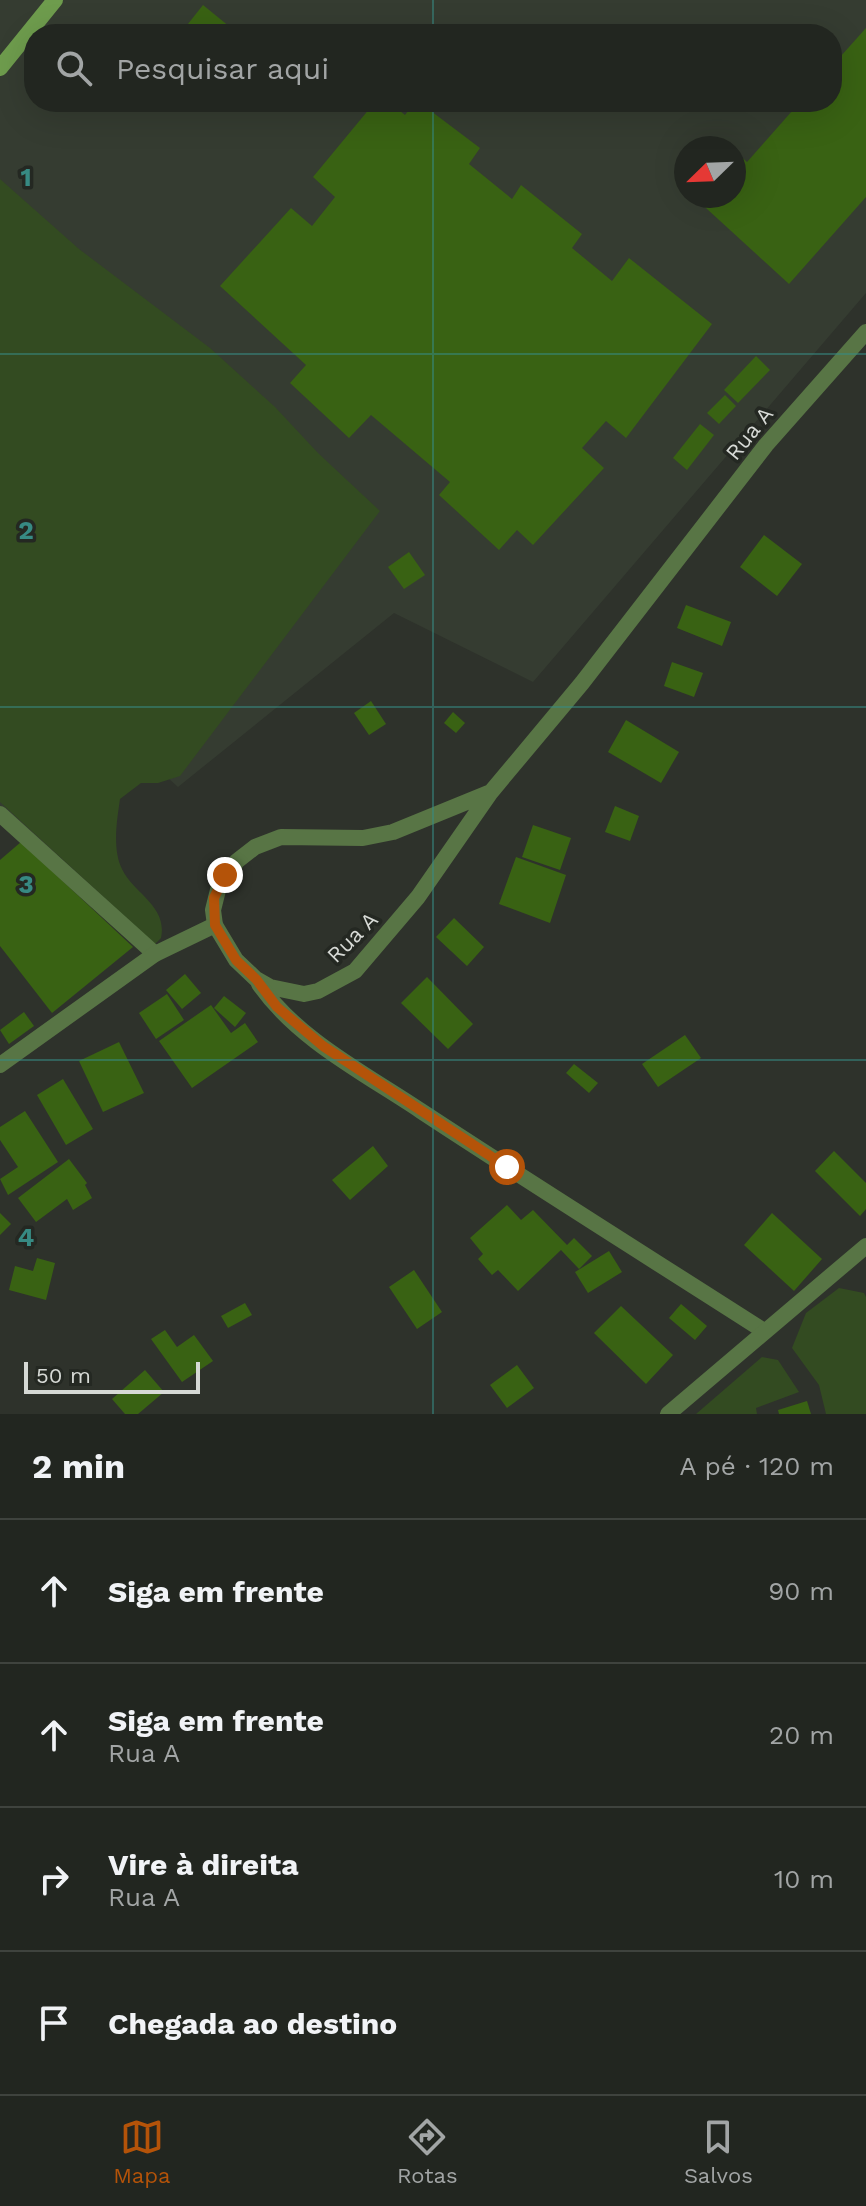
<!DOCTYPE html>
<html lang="pt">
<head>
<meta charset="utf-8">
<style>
  body { margin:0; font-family:"Work Sans",sans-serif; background:#2e322d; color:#f1f3f6 }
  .compass { position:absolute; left:674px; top:136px; width:72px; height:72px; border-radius:50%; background:#222620; box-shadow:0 8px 32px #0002; rotate:247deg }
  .scale { position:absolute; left:24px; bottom:20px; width:176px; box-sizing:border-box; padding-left:8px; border:4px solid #d6d9d5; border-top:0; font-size:22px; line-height:28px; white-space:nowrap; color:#d6d9d5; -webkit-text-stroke:6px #242822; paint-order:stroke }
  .stop { position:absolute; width:24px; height:24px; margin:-18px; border:6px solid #b45309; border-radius:50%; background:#fff }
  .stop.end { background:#b45309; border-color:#fff; box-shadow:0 2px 8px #0008 }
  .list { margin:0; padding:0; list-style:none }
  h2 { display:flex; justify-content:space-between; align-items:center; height:104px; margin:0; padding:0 32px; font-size:34px }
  h2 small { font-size:26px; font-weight:400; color:#a2a5a5 }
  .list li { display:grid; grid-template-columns:52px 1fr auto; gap:24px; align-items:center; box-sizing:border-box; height:144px; padding:0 32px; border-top:2px solid #3f433e }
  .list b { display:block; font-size:30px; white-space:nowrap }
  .list p { margin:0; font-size:26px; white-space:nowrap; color:#a2a5a5 }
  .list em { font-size:26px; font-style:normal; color:#a2a5a5 }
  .icon { flex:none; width:44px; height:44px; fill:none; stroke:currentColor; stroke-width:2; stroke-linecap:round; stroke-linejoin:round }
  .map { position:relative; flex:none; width:866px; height:1414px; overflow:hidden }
  .search { position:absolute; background:#222620; box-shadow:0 8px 32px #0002; left:24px; right:24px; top:24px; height:88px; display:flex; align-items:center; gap:20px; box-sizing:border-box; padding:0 28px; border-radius:32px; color:#a2a5a5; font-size:30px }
  .sheet { height:680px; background:#222620 }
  nav { display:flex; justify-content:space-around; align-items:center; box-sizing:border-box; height:112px; border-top:2px solid #3f433e; background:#222620; font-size:22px; color:#a2a5a5 }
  nav a { display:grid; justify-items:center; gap:4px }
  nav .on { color:#b45309 }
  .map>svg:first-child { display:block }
</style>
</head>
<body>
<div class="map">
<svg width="866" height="1414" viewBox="0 0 866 1414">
  <rect width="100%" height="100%" fill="#2e322b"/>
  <!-- built -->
  <path fill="#353c31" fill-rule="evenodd" d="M0,0H866V293L533,682L394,613L178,787L138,751L52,861L0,814ZM34,34H832V102H34ZM686,148H734V196H686Z"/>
  <!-- green -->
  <g fill="#334b21">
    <path d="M0,179L79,249L210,348L275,407L318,453L380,511L180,776L158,783H141L120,799C117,820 112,849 122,869C133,893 168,906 161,938L155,944L0,802Z"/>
    <polygon points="839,1288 864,1293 866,1297 866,1414 826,1414 819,1385 792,1348 806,1313"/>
    <polygon points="762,1357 778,1360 799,1392 756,1408 757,1414 696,1414"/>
  </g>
  <!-- building -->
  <g fill="#396213">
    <polygon points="203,5 230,27 224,34 180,34"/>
    <polygon points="866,28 866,197 789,284 695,198 697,196 734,196 734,154 736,152 747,162 800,102 832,102 832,66"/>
    <polygon points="375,102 389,102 405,115 415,102 419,102 480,148 469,164 512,199 521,185 582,234 572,248 612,281 629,258 712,324 626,438 606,421 582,448 604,468 533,545 517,530 499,550 439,495 450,482 371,415 349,438 290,383 306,365 220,286 291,208 312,226 335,197 313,177"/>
    <polygon points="756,356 770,370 738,403 724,390"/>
    <polygon points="725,395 736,406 719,424 707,413"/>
    <polygon points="700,424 714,435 687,470 673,458"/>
    <polygon points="764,535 802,564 777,596 740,567"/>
    <polygon points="409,552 425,575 404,589 388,567"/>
    <polygon points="686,605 731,622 722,646 677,628"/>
    <polygon points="672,662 703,673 694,697 664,686"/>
    <polygon points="371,701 386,724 369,735 354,713"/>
    <polygon points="453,712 465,723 456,733 444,723"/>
    <polygon points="626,720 679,752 661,783 608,752"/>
    <polygon points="615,806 639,816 630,841 605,832"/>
    <polygon points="533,825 571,838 560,870 522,857"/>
    <polygon points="21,842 133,947 52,1013 0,946 0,860"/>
    <polygon points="516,857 566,875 550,923 499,904"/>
    <polygon points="454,918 484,947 467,966 436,937"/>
    <polygon points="185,974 201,993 182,1009 166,990"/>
    <polygon points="427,977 473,1024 448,1049 401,1003"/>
    <polygon points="167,994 184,1020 156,1039 139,1013"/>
    <polygon points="224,996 246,1013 235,1027 214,1008"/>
    <polygon points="211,1005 231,1033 245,1023 258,1042 192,1088 159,1041"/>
    <polygon points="24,1012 34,1026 9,1044 0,1030"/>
    <polygon points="685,1035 701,1058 658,1087 642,1064"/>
    <polygon points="119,1042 144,1093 103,1112 79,1061"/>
    <polygon points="574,1064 598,1083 589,1093 566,1073"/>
    <polygon points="63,1079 93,1129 66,1145 37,1095"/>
    <polygon points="25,1111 58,1162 8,1195 0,1179 18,1167 0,1140 0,1127"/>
    <polygon points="373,1146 388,1166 350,1200 332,1180"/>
    <polygon points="834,1151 866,1183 866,1209 860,1216 815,1171"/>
    <polygon points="69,1159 87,1183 85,1185 92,1198 73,1210 67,1199 36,1222 18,1198"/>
    <polygon points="507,1205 521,1220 533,1210 567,1245 574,1238 592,1256 579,1269 561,1250 518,1291 498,1270 492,1275 478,1259 483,1254 470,1238"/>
    <polygon points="0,1213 11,1224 0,1235"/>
    <polygon points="772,1213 822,1259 794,1291 744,1245"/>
    <polygon points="609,1251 622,1272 588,1293 575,1272"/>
    <polygon points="37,1258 55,1263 46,1300 9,1290 15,1266 33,1271"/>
    <polygon points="414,1270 442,1312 417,1329 389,1287"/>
    <polygon points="245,1303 252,1315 228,1328 221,1316"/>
    <polygon points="681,1304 707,1326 695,1340 669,1318"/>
    <polygon points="621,1306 673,1355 646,1384 594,1333"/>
    <polygon points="165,1330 177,1347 194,1335 213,1361 182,1382 151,1339"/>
    <polygon points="517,1365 534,1388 507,1408 490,1385"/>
    <polygon points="145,1370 164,1392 138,1414 125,1414 112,1399"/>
    <polygon points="807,1401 811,1414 779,1414 778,1410"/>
  </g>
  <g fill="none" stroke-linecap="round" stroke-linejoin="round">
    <!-- street -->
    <g stroke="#587545" stroke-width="16">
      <polyline points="491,792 393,832 363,838 281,837 255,847 237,861 219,886 213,910 215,925 236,960 256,979 270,987 304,994 318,991 355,971 418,897 491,792 582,683 766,445 866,332"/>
      <polyline points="0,814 155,954"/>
      <path d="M259,984C298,1040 366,1074 421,1111C535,1186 650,1258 764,1331"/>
      <polyline points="0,1065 155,954 215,925"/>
      <polyline points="668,1414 866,1246"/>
    </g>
    <!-- secondary -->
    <polyline stroke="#6e9c4d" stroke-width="16" points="0,68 55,0"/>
  </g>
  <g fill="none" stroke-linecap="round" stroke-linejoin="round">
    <!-- route -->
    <polyline stroke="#b45309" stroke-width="10" points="225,875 214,898 215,925 236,960 256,979 277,1007 323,1046 507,1167"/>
  </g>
  <!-- grid -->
  <path fill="none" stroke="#378a83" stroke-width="2" stroke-opacity="0.55" d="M433,0V34M433,102V1414M0,354H866M0,707H866M0,1060H866"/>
  <g text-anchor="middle" stroke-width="7" stroke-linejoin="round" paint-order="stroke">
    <!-- street labels -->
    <g font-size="22" fill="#d6d9d5" stroke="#242822">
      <text transform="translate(749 433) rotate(-51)" y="8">Rua A</text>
      <text transform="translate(352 937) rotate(-45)" y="8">Rua A</text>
    </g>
  </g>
  <g font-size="26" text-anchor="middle" font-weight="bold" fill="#378a83" stroke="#242822" stroke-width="7" stroke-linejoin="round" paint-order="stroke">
    <text x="26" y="186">1</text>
    <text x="26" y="539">2</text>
    <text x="26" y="893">3</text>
    <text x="26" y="1246">4</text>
  </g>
</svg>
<svg class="compass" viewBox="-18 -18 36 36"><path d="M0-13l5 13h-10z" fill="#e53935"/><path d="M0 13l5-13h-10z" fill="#a2a5a5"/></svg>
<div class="scale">50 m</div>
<div class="stop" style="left:507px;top:1167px"></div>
<div class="stop end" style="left:225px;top:875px"></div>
<div class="search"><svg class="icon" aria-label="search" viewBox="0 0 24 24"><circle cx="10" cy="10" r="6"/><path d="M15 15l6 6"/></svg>Pesquisar aqui</div>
</div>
<section class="sheet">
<h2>2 min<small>A pé · 120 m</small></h2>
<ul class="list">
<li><svg class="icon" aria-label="ahead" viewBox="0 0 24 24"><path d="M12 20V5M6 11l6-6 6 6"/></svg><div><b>Siga em frente</b></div><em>90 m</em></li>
<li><svg class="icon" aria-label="ahead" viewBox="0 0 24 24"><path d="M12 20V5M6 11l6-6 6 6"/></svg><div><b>Siga em frente</b><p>Rua A</p></div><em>20 m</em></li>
<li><svg class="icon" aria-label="right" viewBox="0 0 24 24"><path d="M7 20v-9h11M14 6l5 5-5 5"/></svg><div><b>Vire à direita</b><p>Rua A</p></div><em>10 m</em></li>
<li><svg class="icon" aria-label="arrive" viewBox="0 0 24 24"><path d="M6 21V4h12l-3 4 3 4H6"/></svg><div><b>Chegada ao destino</b></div></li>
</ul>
</section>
<nav>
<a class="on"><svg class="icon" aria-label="map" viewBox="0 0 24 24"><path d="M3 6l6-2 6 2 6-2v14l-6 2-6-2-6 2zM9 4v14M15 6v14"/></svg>Mapa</a>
<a><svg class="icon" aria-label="directions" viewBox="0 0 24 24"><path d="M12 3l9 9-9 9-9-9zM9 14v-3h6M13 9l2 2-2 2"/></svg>Rotas</a>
<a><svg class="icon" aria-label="saved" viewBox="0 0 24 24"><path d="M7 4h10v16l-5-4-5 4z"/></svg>Salvos</a>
</nav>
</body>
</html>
